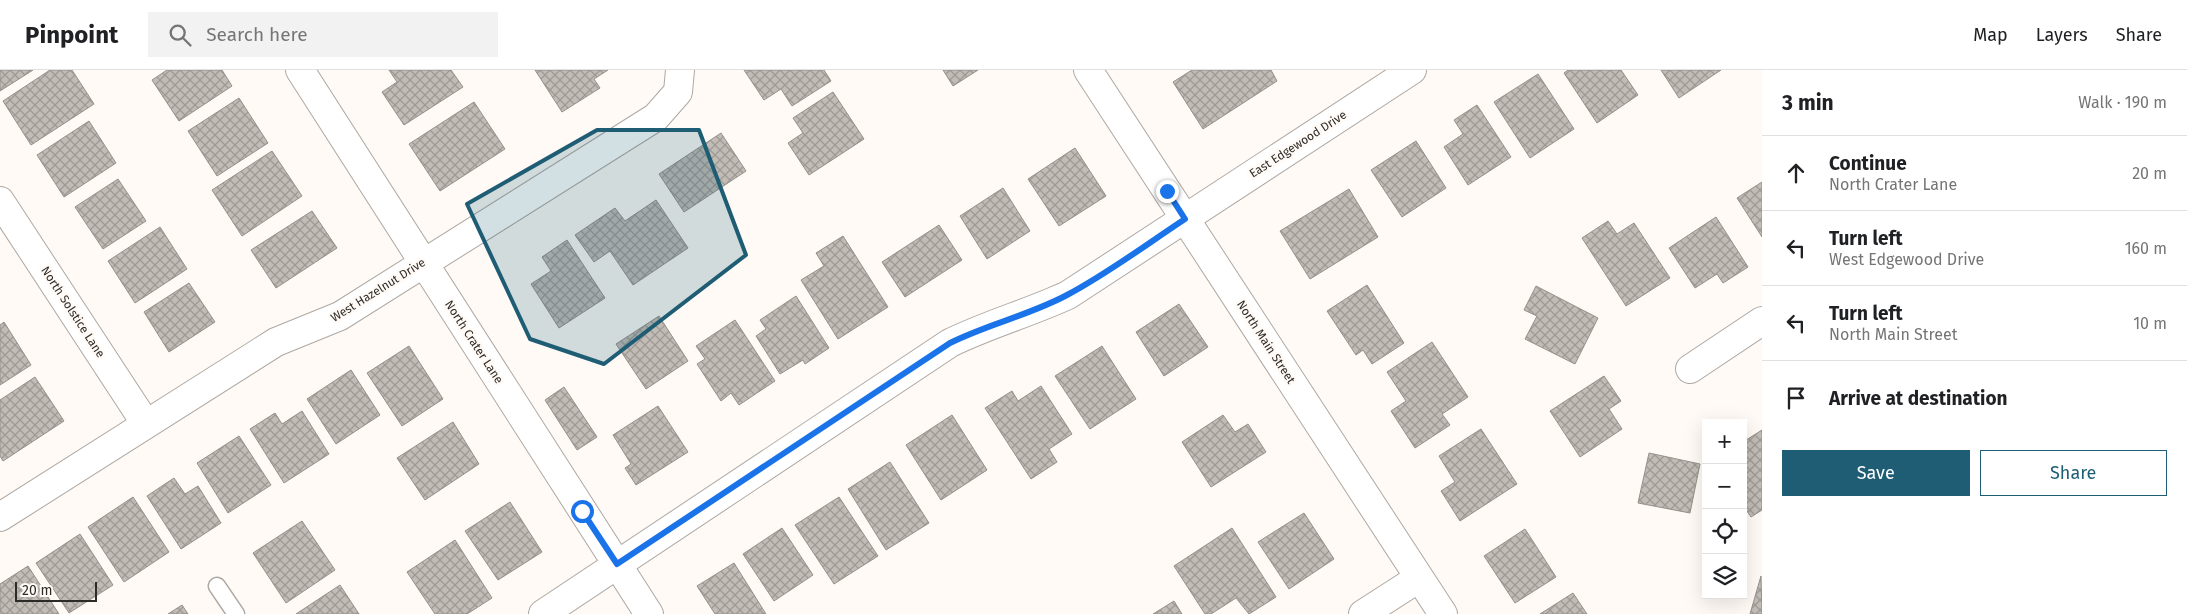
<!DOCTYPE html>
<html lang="en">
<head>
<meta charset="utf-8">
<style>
  body { margin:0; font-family:"Fira Sans",sans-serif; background:#f2f2f2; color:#202124 }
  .controls { position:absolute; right:15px; bottom:15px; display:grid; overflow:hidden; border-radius:0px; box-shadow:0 5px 20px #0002 }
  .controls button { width:45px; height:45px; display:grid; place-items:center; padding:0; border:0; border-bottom:1px solid #e0e0e0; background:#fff; color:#202124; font:25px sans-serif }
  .scale { position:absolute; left:15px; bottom:12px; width:82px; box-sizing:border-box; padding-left:5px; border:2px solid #2d2b28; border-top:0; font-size:14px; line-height:18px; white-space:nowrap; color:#2d2b28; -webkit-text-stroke:4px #fffaf5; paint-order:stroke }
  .stop { position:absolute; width:15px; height:15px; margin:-11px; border:4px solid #1a73e8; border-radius:50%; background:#fff }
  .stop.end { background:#1a73e8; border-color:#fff; box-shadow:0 1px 5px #0008 }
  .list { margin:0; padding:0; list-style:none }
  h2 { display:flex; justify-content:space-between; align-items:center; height:65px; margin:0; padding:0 20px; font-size:21px }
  h2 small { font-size:16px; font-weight:400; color:#757577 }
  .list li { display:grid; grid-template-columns:32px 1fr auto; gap:15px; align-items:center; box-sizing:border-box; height:75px; padding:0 20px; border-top:1px solid #e0e0e0 }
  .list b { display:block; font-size:19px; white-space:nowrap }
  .list p { margin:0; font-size:16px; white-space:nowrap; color:#757577 }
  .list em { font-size:16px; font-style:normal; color:#757577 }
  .actions { display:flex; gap:10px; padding:15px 20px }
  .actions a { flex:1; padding:11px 0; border:1px solid #1e5d74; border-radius:0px; text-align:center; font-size:18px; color:#1e5d74 }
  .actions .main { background:#1e5d74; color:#fff }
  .icon { flex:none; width:28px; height:28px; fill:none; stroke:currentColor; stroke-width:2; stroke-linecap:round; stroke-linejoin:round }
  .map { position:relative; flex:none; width:1762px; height:544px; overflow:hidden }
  header { display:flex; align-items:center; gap:30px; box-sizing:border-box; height:70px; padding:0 25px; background:#fff; border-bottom:1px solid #e0e0e0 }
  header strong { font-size:24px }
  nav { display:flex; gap:28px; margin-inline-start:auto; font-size:18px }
  .search { width:350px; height:45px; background:#f2f2f2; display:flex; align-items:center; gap:12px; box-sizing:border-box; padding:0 18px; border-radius:0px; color:#757577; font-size:19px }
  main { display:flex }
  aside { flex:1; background:#fff }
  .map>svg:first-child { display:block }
</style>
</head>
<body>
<header>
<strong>Pinpoint</strong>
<div class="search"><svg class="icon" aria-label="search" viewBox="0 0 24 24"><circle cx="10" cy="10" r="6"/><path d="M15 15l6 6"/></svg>Search here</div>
<nav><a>Map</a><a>Layers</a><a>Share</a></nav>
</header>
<main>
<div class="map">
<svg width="1762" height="544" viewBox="0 0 1762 544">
  <defs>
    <pattern id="building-cross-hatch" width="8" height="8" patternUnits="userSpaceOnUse" patternTransform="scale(1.25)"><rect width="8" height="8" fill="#c2bcb6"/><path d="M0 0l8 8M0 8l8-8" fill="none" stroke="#9e9994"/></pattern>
  </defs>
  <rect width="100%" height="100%" fill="#fffaf5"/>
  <!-- building -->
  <g fill="url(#building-cross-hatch)" stroke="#95908a">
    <polygon points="0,0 33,0 0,21"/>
    <polygon points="50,0 72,0 94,34 31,75 3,31"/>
    <polygon points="167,0 222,0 232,16 179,51 152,10"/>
    <polygon points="389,0 451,0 463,17 404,55 382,22 397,12"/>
    <polygon points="535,0 608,0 594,9 600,18 562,42"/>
    <polygon points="744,0 824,0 831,11 792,36 781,19 764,30"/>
    <polygon points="943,0 978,0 953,16"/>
    <polygon points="1192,0 1271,0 1277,11 1203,59 1173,12"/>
    <polygon points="1568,0 1621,0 1638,25 1597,53 1564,3"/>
    <polygon points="1661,0 1721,0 1679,28"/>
    <polygon points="1538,4 1574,59 1530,88 1494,32"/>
    <polygon points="833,22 864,69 809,105 788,73 803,63 793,48"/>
    <polygon points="239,28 268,73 217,106 188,61"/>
    <polygon points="474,32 505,79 440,121 409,74"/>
    <polygon points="1477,35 1511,87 1468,115 1444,77 1463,64 1454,50"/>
    <polygon points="89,51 116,93 64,127 37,85"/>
    <polygon points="721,63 746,101 684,142 659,104"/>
    <polygon points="1416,71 1446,118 1402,147 1371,100"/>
    <polygon points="1075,78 1106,126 1059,156 1028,109"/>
    <polygon points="272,81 302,126 242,166 212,120"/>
    <polygon points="118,109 146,151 103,179 75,137"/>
    <polygon points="1762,112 1762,167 1737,128"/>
    <polygon points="1003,118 1030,161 987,189 960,146"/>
    <polygon points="1349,119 1378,167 1310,209 1280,161"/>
    <polygon points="656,130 688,178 633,215 610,181 594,192 575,165 615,138 625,151"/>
    <polygon points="312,141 337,178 276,218 251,180"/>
    <polygon points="1716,147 1748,197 1723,213 1717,204 1695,218 1669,178"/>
    <polygon points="1608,151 1617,164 1634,153 1670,208 1626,236 1582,168"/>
    <polygon points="939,155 962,190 905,227 882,192"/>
    <polygon points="160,157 187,199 135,233 108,191"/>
    <polygon points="843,166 888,237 838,269 801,210 824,196 816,183"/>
    <polygon points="567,170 605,228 559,258 531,214 551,201 542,187"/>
    <polygon points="189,213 215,252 169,282 144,242"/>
    <polygon points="1367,215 1404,273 1372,294 1363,280 1356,285 1327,241"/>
    <polygon points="1536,216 1598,248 1575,294 1525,269 1537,246 1524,240"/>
    <polygon points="796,226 829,278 805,294 803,290 780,304 756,266 766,259 760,250"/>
    <polygon points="1179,234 1208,277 1164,306 1136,262"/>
    <polygon points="659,246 688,291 646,319 616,274"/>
    <polygon points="735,250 775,311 739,335 731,323 721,331 697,294 705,289 696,276"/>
    <polygon points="4,252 31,295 0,315 0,255"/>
    <polygon points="1432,272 1468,327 1442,344 1450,355 1415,378 1391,341 1406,331 1387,302"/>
    <polygon points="409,276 443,329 402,356 367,303"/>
    <polygon points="1102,276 1136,329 1090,359 1055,306"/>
    <polygon points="351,300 380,345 336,374 307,329"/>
    <polygon points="1604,306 1621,331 1609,339 1622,359 1580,387 1550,341"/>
    <polygon points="35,307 64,351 3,391 0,386 0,330"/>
    <polygon points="1041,316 1072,364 1049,379 1057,392 1031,409 985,338 1012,321 1018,331"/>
    <polygon points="564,317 597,367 577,380 545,330"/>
    <polygon points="658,336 688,382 636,415 625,398 631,394 613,365"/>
    <polygon points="302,341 329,384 284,413 250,359 275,343 282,354"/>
    <polygon points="952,345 987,400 941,430 906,375"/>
    <polygon points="1223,345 1235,362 1248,354 1266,382 1211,417 1182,372"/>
    <polygon points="453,352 479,394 425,430 397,388"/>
    <polygon points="1481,359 1517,414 1460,451 1441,421 1455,412 1439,386"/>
    <polygon points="1762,360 1762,440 1751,447 1743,435 1743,372"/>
    <polygon points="239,366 271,415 228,443 197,393"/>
    <polygon points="1649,383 1700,394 1690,443 1638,433"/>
    <polygon points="890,392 929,453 886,480 848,419"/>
    <polygon points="174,408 185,424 198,416 221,453 181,479 147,426"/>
    <polygon points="133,427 169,482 124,512 88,457"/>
    <polygon points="839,427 878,486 834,514 795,455"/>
    <polygon points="510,432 542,482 498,510 465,461"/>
    <polygon points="1304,443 1334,489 1289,519 1258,472"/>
    <polygon points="302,451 335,500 286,533 253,483"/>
    <polygon points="782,458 813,505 774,531 743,484"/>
    <polygon points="1232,458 1276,527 1249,544 1236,528 1211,544 1205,544 1174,496"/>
    <polygon points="1525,459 1556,507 1515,533 1484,486"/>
    <polygon points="80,464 113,515 69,543 36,493"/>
    <polygon points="455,470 492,528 467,544 435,544 407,502"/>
    <polygon points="734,493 766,544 715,544 697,516"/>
    <polygon points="28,496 59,544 0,544 0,514"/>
    <polygon points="1761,506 1762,544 1750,544"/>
    <polygon points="340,515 359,544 296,544"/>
    <polygon points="1573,523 1587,544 1540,544"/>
    <polygon points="1174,531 1182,544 1153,544"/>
    <polygon points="182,535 188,544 168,544"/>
  </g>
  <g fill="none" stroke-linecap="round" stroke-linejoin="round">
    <!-- lane casing -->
    <g stroke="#aea8a3" stroke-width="19">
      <polyline id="lane" points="217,516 236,544"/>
    </g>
    <!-- street casing -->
    <g stroke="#aea8a3" stroke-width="30">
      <g id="street">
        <polyline points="300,0 649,544"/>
        <polyline points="0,131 146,354"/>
        <polyline points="1690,299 1762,251"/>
        <polyline points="0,447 276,272 340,246 656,47 678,22 680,0"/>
        <path d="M543,544L950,273C989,254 1029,243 1068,225L1412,0"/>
        <polyline points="1363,544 1419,508"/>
      </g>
    </g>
    <!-- secondary casing -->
    <g stroke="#aea8a3" stroke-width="30">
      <polyline id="secondary" points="1088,0 1443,544"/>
    </g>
    <!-- lane -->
    <use href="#lane" stroke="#fff" stroke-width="16"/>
    <!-- street -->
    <use href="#street" stroke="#fff" stroke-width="28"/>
    <!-- secondary -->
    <use href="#secondary" stroke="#fff" stroke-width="28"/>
  </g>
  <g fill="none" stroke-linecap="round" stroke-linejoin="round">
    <!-- route -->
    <path stroke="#1a73e8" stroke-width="6" d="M582,441L617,494L950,273C988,254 1030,245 1067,225C1107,204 1147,174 1185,149L1167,121"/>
  </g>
  <!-- marked area -->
  <path fill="#1e5d74" fill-opacity="0.2" stroke="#1e5d74" stroke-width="4" stroke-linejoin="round" d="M597,60H699L746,185L604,294L530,269L467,134Z"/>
  <g text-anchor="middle" stroke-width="5" stroke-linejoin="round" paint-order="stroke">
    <!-- street labels -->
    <g font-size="12" fill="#2d2b28" stroke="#fffaf5">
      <text transform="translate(1298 74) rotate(-33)" y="4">East Edgewood Drive</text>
      <text transform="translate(378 220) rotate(-32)" y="4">West Hazelnut Drive</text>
      <text transform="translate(73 242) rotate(57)" y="4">North Solstice Lane</text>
      <text transform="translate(474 272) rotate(57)" y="4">North Crater Lane</text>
      <text transform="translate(1266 272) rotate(57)" y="4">North Main Street</text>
    </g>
  </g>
</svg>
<div class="controls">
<button>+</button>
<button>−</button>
<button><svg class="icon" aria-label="locate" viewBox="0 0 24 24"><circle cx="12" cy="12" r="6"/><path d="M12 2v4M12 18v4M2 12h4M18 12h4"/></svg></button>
<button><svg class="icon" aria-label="layers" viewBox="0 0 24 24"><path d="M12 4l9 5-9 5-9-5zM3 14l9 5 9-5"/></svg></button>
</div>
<div class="scale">20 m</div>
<div class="stop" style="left:582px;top:441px"></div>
<div class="stop end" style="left:1167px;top:121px"></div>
</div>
<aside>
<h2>3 min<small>Walk · 190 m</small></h2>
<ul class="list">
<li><svg class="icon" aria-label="ahead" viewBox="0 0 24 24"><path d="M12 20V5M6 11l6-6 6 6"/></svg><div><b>Continue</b><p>North Crater Lane</p></div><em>20 m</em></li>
<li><svg class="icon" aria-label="left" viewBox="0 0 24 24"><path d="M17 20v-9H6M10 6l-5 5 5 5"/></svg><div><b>Turn left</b><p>West Edgewood Drive</p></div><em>160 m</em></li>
<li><svg class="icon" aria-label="left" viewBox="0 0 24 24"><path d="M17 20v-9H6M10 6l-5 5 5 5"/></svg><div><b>Turn left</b><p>North Main Street</p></div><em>10 m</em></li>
<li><svg class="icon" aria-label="arrive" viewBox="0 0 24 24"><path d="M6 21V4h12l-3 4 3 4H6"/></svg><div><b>Arrive at destination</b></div></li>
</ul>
<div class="actions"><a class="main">Save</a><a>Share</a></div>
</aside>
</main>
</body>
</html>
